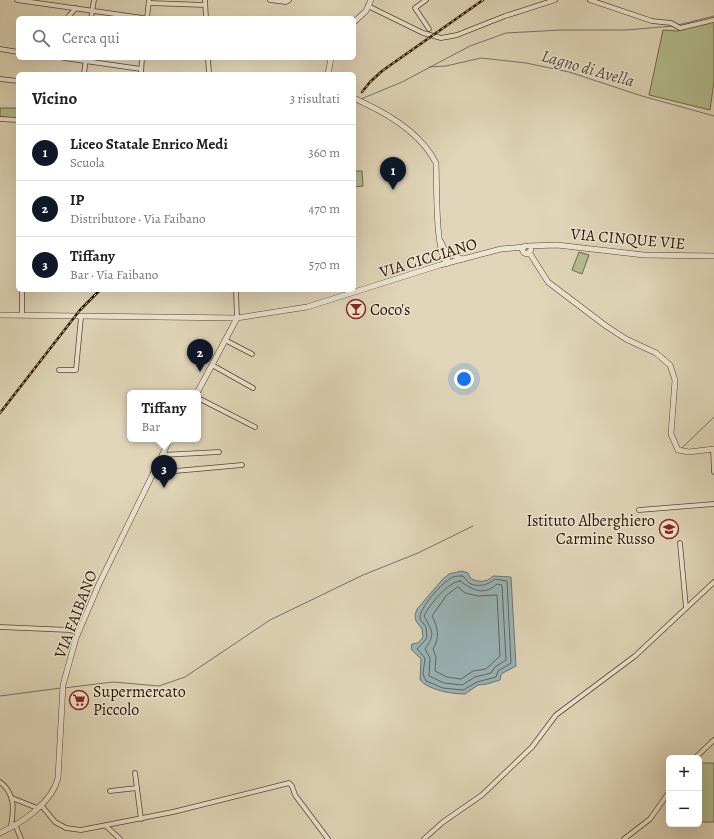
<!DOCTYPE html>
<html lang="it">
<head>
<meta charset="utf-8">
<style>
  body { margin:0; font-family:Alegreya,serif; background:#f6f6f6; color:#202124 }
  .controls { position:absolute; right:12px; bottom:12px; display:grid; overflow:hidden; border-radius:6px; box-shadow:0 4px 16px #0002 }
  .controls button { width:36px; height:36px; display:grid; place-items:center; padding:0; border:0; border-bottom:1px solid #e0e0e0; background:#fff; color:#202124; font:20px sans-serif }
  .you { position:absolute; left:464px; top:379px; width:14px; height:14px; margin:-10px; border:3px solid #fff; border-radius:50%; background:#1a73e8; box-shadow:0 0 0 6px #1a73e833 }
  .badge { display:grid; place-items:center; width:26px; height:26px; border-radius:50%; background:#111827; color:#fff; font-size:13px; font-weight:700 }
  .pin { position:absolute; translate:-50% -33px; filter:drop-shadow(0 1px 2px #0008) }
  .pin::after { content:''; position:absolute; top:21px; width:14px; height:12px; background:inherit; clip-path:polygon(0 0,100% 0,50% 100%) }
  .popup { position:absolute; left:127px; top:390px; width:74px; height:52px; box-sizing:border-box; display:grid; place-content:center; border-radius:6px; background:#fff; filter:drop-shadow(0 1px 3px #0005); font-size:13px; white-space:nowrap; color:#757577 }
  .popup b { font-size:15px; color:#202124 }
  .popup::after { content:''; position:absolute; left:50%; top:100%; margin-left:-8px; border:8px solid transparent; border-top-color:#fff }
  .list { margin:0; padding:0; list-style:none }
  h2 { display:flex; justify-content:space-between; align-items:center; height:52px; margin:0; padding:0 16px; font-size:17px }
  h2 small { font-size:13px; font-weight:400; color:#757577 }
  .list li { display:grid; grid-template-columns:26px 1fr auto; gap:12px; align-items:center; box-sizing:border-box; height:56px; padding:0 16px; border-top:1px solid #e0e0e0 }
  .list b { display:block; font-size:15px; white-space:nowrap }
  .list p { margin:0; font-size:13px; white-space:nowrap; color:#757577 }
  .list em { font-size:13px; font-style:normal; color:#757577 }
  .icon { flex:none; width:22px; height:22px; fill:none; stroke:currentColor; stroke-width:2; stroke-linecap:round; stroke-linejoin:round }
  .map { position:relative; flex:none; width:714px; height:839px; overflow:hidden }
  .search { position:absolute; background:#fff; box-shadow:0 4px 16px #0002; left:16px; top:16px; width:340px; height:44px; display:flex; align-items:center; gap:10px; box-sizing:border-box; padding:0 14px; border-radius:6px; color:#757577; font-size:15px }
  .panel { position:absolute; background:#fff; box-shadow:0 4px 16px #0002; left:16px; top:72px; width:340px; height:220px; border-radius:6px }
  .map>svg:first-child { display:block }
</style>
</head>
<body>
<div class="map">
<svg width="714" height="839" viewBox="0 0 714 839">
  <rect width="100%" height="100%" fill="#e0d5b8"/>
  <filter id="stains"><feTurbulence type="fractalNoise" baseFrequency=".005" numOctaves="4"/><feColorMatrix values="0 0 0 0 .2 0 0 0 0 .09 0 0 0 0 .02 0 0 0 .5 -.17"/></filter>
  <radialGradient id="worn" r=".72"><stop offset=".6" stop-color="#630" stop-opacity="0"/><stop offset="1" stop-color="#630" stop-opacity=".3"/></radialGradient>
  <!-- green -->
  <g fill="#b3bd8e" stroke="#706847">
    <polygon points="710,22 714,22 714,81 710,110 649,95 663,30 677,31"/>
    <polygon points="0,108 18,108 18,118 0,117"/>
    <polygon points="354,171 362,171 363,186 355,187"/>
    <polygon points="579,252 589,255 582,274 572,270"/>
    <rect x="699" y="763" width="15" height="59"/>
  </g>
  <!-- water -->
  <path fill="#99b6ba" stroke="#6e7570" d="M462,571L468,573L471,579C480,582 486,583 493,576L511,577L516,666L501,674L500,680L487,684L478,685L465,694C451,694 429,690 420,680L421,659L411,649L412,644L418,643L423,637L422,629L416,621L415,615L417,609L442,580L449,574Z"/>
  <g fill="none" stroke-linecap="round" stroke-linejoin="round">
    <!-- shore -->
    <g stroke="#64645d" stroke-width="1">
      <path d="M462,576C466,577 466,581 469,583C478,588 488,585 495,579L507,581L511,663L498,671L496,677L477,682L463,690L443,688L426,681L423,674L425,658L417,649L427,638L426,627L420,619C418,609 443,581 453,577C456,576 459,576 462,576Z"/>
      <path d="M460,581C472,589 483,597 497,584L502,585L506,660L495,667L491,673L475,677L462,685L444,683L429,676L430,658L425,649C436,634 432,631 424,616C429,605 448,582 460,581Z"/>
      <path d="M458,587L465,593L478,596L497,595L500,656L486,669L473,671L461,679L447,677L435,671L436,657L433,649C440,638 438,627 432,616L446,596Z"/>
    </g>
    <!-- stream -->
    <g stroke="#6e7570" stroke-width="1">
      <polyline points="678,25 714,16"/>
      <polyline points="429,67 446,66 481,58 526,63 569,72 642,96 714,116"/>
      <polyline points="361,99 402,82 470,46 506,33 561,30 626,30 673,26"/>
      <polyline points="682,448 714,417"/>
      <polyline points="64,688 113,682 159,686 185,677 270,620 363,575 418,553 473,526"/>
      <polyline points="0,696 61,688"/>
    </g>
    <!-- minor casing -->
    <g stroke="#5a442e" stroke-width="5.5">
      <g id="minor">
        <polyline points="17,0 143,18"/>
        <polyline points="205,0 206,18"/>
        <polyline points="270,0 286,2 289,0"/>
        <polyline points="426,0 415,8 429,29"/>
        <polyline points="590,0 652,21 671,23 680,28 714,20"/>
        <polyline points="149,3 205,5"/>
        <polyline points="368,6 423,33 441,38 457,35 505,16 555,0"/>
        <polyline points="67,18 76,8"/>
        <polyline points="91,18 94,0"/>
        <polyline points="147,18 149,0"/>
        <polyline points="0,49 18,52"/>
        <polyline points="64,58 141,69"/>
        <polyline points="208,58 209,74"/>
        <polyline points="84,74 86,58"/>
        <polyline points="141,74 142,58"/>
        <polyline points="0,79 18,81"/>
        <polyline points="0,119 18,120"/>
        <polyline points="22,290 22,315"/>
        <polyline points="236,290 237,318"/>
        <polyline points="225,340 252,354"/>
        <polyline points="212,365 253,388"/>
        <polyline points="59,370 76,370 81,317"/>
        <polyline points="198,398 255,427"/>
        <polyline points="713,449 714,472"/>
        <polyline points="162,455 219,452"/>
        <polyline points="153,473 242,465"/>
        <polyline points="639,510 714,504"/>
        <polyline points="680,543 686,608"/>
        <polyline points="0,627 70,630 78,633"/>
        <polyline points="695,758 714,740"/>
        <polyline points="135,773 141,819"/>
        <path d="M0,782C15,793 14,809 11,826"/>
        <polyline points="110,791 137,788"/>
        <polyline points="12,798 37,808"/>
        <polyline points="41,805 55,822 66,828 81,830 173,812 289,783 292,786 295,795 328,839"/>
        <polyline points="15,824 21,839"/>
        <polyline points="106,826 120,839"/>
        <polyline points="424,839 443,822 482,795 532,747 556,715 635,656 714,582"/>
        <polyline points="624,839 650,819 669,792"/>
      </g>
    </g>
    <!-- tertiary casing -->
    <g stroke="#5a442e" stroke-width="6">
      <g id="tertiary">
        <polyline points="354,22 366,11 371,0"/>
        <polyline points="328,74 331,58"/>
        <path d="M364,103C392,116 422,135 436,163C437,182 435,253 447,263"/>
        <polyline points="441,242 448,258 447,263"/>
        <polyline points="525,246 522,249 524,253 528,254 531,250"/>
        <polyline points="528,246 557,245 644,255 714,256"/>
        <polyline points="446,250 454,256 463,259"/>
        <polyline points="529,252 548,282 606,326 626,339 656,353 670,365 675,380 671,434 678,450 689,452 714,449"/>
        <polyline points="0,315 237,318 307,307 440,265 501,249 524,247"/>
        <polyline points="197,393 237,318"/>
        <path d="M0,833C23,822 52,803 58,778L63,685L76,638L99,584L170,439"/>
      </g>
    </g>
    <!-- minor -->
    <use href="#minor" stroke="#ebe4d1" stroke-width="4"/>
    <!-- tertiary -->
    <use href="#tertiary" stroke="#ebe4d1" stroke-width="5"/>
    <!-- rail casing -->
    <g stroke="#2e1300" stroke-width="2.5">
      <g id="rail">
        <polyline points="362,92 370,82 382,71 483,0"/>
        <polyline points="0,413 80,310 100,290"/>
      </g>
    </g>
    <!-- rail -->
    <use href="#rail" stroke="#ebe4d1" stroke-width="1" stroke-dasharray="3" stroke-linecap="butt"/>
    <!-- tertiary-bridge casing -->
    <g stroke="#5a442e" stroke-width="6" stroke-linecap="butt">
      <polyline id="tertiary-bridge" points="354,98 364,103"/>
    </g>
    <!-- tertiary-bridge -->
    <use href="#tertiary-bridge" stroke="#ebe4d1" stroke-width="5"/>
  </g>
  <!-- icons -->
  <defs>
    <g id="bar-ring" transform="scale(1)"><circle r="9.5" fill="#ebe4d1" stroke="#8f2418" stroke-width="1.5"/><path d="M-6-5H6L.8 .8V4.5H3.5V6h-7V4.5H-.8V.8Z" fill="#8f2418"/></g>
    <g id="school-ring" transform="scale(1)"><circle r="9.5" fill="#ebe4d1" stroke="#8f2418" stroke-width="1.5"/><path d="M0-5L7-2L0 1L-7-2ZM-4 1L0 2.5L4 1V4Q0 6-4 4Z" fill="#8f2418"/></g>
    <g id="supermarket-ring" transform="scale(1)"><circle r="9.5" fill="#ebe4d1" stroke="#8f2418" stroke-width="1.5"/><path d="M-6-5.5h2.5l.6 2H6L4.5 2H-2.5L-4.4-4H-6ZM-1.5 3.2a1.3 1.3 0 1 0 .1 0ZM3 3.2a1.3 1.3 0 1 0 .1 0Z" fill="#8f2418"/></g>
  </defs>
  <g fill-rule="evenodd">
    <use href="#bar-ring" x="356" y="309"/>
    <use href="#school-ring" x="669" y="529"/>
    <use href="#supermarket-ring" x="79" y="700"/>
  </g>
  <g text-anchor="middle" stroke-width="3" stroke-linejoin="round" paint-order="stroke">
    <!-- street labels -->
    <g font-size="16" fill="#2e1300" stroke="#ebe4d1">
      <text transform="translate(628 238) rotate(5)" y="6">VIA CINQUE VIE</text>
      <text transform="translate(428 257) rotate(-17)" y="6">VIA CICCIANO</text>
      <text transform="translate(75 614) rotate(-69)" y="6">VIA FAIBANO</text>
    </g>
    <!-- poi labels -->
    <g font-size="16" fill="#2e1300" stroke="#ebe4d1" text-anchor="start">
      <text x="370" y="315">Coco's</text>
      <text x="655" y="526" text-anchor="end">Istituto Alberghiero<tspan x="655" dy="18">Carmine Russo</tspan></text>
      <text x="93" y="697">Supermercato<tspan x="93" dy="18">Piccolo</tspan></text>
    </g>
    <!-- water labels -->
    <g font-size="17" font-style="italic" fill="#534c41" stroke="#ebe4d1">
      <text transform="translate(588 68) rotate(16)" y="6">Lagno di Avella</text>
    </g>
  </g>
  <rect width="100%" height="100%" filter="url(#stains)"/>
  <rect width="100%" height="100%" fill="url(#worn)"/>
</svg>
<div class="controls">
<button>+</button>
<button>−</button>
</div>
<div class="you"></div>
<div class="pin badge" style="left:393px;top:190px">1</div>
<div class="pin badge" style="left:200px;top:372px">2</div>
<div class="pin badge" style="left:164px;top:488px">3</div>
<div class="popup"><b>Tiffany</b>Bar</div>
<div class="search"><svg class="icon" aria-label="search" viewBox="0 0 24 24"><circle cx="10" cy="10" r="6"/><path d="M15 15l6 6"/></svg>Cerca qui</div>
<section class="panel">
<h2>Vicino<small>3 risultati</small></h2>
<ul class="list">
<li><span class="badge">1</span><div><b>Liceo Statale Enrico Medi</b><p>Scuola</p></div><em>360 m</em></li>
<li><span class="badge">2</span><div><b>IP</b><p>Distributore · Via Faibano</p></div><em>470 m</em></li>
<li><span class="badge">3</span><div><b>Tiffany</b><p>Bar · Via Faibano</p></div><em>570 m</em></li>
</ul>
</section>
</div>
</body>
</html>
